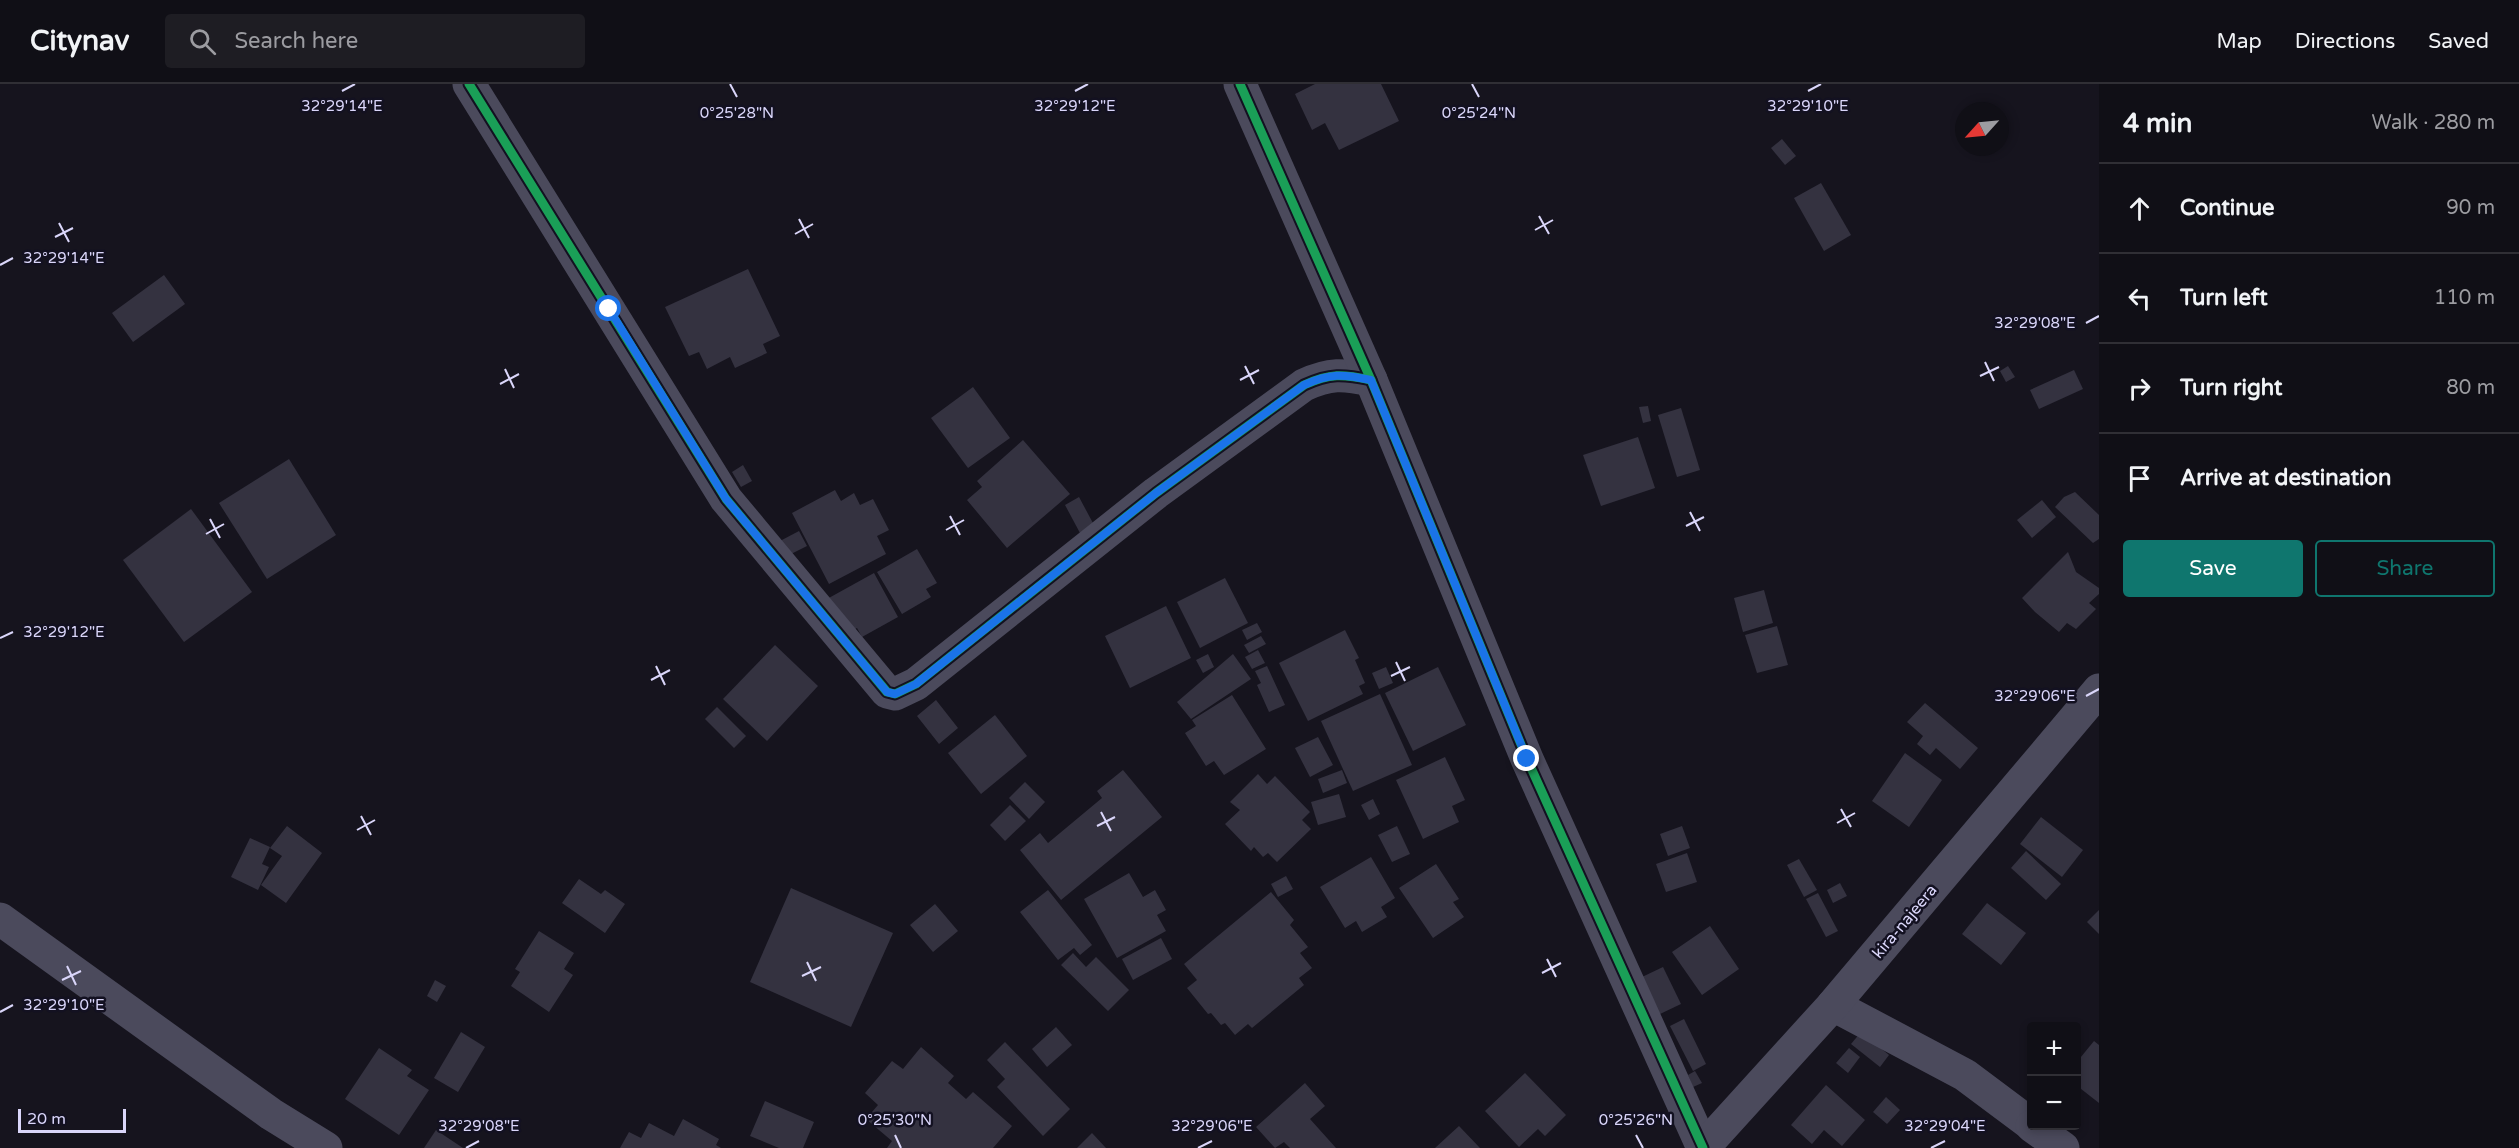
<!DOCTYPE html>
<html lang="en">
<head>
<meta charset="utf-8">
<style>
  body { margin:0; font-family:"Varela Round",sans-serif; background:#1e1d23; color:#f1f3f6 }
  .controls { position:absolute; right:18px; bottom:18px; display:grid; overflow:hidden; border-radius:6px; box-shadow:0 3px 9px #0003 }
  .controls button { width:54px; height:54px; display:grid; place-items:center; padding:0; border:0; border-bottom:2px solid #302f35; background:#100f16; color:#f1f3f6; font:30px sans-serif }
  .compass { position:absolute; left:1955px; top:18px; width:54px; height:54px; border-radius:50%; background:#100f16; box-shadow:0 3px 9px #0003; rotate:243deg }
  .scale { position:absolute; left:18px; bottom:15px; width:108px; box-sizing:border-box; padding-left:6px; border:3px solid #dad6fa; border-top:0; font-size:16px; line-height:21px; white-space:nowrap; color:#dad6fa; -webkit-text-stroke:4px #131121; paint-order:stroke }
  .stop { position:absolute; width:18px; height:18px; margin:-14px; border:4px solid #1a73e8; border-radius:50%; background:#fff }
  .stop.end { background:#1a73e8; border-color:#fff; box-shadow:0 2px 6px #0008 }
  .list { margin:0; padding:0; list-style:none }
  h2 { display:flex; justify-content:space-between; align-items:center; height:78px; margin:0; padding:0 24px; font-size:26px }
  h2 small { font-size:20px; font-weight:400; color:#9c9ca1 }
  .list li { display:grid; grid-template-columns:39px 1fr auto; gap:18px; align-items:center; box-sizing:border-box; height:90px; padding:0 24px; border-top:2px solid #302f35 }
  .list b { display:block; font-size:22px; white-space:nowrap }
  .list em { font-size:20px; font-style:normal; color:#9c9ca1 }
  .actions { display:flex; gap:12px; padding:18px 24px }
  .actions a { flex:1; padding:14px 0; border:2px solid #0f766e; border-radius:6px; text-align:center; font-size:21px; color:#0f766e }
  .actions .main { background:#0f766e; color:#fff }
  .icon { flex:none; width:33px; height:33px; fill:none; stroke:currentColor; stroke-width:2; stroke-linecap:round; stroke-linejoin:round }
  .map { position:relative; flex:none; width:2099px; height:1064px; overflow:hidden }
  header { display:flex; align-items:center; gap:36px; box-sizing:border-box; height:84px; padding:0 30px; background:#100f16; border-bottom:2px solid #302f35 }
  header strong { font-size:28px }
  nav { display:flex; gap:33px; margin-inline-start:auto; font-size:21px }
  .search { width:420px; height:54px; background:#1e1d23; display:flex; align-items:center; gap:15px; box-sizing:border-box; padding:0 21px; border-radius:6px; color:#9c9ca1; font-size:22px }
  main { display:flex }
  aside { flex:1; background:#100f16 }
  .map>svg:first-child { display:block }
</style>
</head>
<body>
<header>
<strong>Citynav</strong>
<div class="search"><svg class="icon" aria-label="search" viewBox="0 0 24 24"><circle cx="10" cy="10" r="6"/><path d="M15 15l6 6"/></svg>Search here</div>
<nav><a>Map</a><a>Directions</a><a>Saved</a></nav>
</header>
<main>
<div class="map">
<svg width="2099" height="1064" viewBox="0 0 2099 1064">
  <rect width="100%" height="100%" fill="#16141e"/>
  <!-- building -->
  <g fill="#343240">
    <polygon points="1315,0 1381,0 1399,37 1339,66 1325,39 1312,46 1295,10"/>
    <polygon points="1782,55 1796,72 1785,81 1771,64"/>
    <polygon points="1821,99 1851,151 1824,167 1794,114"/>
    <polygon points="748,185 780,252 763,260 767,269 735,284 730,273 707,285 699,268 689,272 665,223"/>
    <polygon points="164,191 185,220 133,258 112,229"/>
    <polygon points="2008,282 2015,293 2006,298 2000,287"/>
    <polygon points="2074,286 2083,305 2039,325 2030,306"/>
    <polygon points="973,303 1010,354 968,384 931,334"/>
    <polygon points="1648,322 1651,337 1643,339 1639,323"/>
    <polygon points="1681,324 1700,386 1677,393 1658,331"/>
    <polygon points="1638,353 1655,404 1601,422 1583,371"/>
    <polygon points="1023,356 1070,410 1007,464 967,416 982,403 977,397"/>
    <polygon points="289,375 336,451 267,495 219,419"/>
    <polygon points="743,381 752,397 741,403 732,388"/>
    <polygon points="835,406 841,417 854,409 860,421 873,415 889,446 877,452 886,470 829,500 792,429"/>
    <polygon points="2075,408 2099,431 2099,455 2093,459 2055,423 2064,413"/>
    <polygon points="1079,413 1094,441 1080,449 1065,421"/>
    <polygon points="2042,416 2056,433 2032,454 2017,436"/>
    <polygon points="191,425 252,508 184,558 123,476"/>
    <polygon points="799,447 807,462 787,472 780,457"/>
    <polygon points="917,465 937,499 926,505 931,513 902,530 877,488"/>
    <polygon points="2068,468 2076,488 2099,504 2099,510 2089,519 2096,525 2076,545 2067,539 2059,548 2035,528 2022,514"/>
    <polygon points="874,489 898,533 862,553 857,544 847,549 827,515"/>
    <polygon points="1225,494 1248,539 1200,564 1177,518"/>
    <polygon points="1764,506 1773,539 1743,548 1734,514"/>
    <polygon points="1166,522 1191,574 1130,604 1105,552"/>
    <polygon points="1257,539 1262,548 1247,556 1242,546"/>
    <polygon points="1777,542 1788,581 1757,589 1745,551"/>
    <polygon points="1345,546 1359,574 1355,576 1365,599 1359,602 1363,610 1308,637 1279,579"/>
    <polygon points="1261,552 1266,560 1249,569 1244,561"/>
    <polygon points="775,561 818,602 767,657 723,615"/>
    <polygon points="1258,566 1265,579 1252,585 1245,573"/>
    <polygon points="1208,570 1214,583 1203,589 1196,576"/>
    <polygon points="1233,570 1251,595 1191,635 1177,618"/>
    <polygon points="1267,582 1285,621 1269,628 1257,601 1261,599 1255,587"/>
    <polygon points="1386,583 1393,599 1379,605 1372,589"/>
    <polygon points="1438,583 1466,641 1413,667 1385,609"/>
    <polygon points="1380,610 1412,681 1353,707 1321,637"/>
    <polygon points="1232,611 1266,665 1224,691 1214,677 1206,682 1185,649 1196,642 1192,636"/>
    <polygon points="936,616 958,644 939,660 917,632"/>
    <polygon points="1925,619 1978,664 1960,685 1936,664 1930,671 1917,660 1923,652 1907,638"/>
    <polygon points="717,623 746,652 734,664 705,635"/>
    <polygon points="995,631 1027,672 981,710 948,669"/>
    <polygon points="1318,653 1333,681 1310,693 1295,664"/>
    <polygon points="1905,669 1942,696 1909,743 1872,717"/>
    <polygon points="1445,673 1465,716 1452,722 1459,738 1423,755 1396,696"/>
    <polygon points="1123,686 1162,733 1061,816 1020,766 1040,749 1048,759 1102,714 1097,707"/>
    <polygon points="1342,686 1347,699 1323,709 1318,695"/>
    <polygon points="1258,690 1267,700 1275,692 1310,728 1302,736 1311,745 1277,778 1268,769 1263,773 1254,763 1251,767 1225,740 1240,726 1230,718"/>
    <polygon points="1025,698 1045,718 1029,735 1009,714"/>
    <polygon points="1339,710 1346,733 1318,741 1311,718"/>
    <polygon points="1373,715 1380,730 1369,736 1361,721"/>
    <polygon points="1010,721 1026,737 1005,757 990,741"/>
    <polygon points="2041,733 2083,766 2062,793 2020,760"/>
    <polygon points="287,742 322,769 286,819 261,801 282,772 270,764"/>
    <polygon points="1397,742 1410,770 1392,778 1378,751"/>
    <polygon points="1682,742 1690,764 1668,772 1660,750"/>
    <polygon points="250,754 270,763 262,780 269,783 258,806 231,793"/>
    <polygon points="2026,767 2061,800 2046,816 2011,784"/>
    <polygon points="1687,769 1697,798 1666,808 1656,780"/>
    <polygon points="1371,773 1395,814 1381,823 1387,833 1362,848 1356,837 1345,844 1320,803"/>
    <polygon points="1799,775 1817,806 1804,813 1787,781"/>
    <polygon points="1436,780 1459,815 1453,818 1464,833 1433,854 1399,804"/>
    <polygon points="1129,789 1143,813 1155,806 1166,826 1157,831 1166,847 1117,874 1084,815"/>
    <polygon points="1286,792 1293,805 1278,813 1271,800"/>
    <polygon points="579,795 601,810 605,806 625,820 605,849 562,819"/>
    <polygon points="1840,799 1847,812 1833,819 1827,806"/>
    <polygon points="791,804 893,849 851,943 750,898"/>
    <polygon points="1048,806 1092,861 1080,871 1074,864 1058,876 1020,828"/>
    <polygon points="1271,808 1294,836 1290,841 1308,863 1300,869 1312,884 1299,894 1304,901 1252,944 1248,940 1235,951 1225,939 1221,941 1211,929 1208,930 1187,904 1197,896 1184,880"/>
    <polygon points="1818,809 1838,847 1826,853 1806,815"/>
    <polygon points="1987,819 2026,849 2001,881 1962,850"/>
    <polygon points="935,820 958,847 933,868 910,841"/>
    <polygon points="2099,826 2099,850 2087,838"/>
    <polygon points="1710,842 1739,885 1702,911 1672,868"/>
    <polygon points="539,847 574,869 564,885 573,891 549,928 511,902 520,888 515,885"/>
    <polygon points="1161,854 1172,875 1133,896 1122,875"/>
    <polygon points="1073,869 1086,883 1096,873 1129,906 1108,927 1061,881"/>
    <polygon points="1663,883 1681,920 1660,930 1642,893"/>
    <polygon points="435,896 446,902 437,918 427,912"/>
    <polygon points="1684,935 1706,980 1693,987 1670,942"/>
    <polygon points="1056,943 1072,961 1047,983 1032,965"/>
    <polygon points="461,948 485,963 458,1008 434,994"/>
    <polygon points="1861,948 1889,971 1880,983 1851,960"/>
    <polygon points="2094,957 2099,961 2099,1019 2076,1001 2076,979"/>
    <polygon points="1005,958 1070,1025 1043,1052 997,1003 1005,995 987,976"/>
    <polygon points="921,963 954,992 948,999 966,1015 973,1008 1012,1042 993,1064 887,1064 892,1057 866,1035 878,1021 865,1009 892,977 903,985"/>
    <polygon points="379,964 412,986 407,992 429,1006 399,1051 345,1015"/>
    <polygon points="1849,964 1860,973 1848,989 1836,979"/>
    <polygon points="1695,987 1702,999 1693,1003 1688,991"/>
    <polygon points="1525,989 1566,1031 1545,1052 1538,1045 1519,1063 1485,1027"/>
    <polygon points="1305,999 1325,1022 1310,1035 1336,1064 1290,1064 1284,1058 1275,1064 1256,1043"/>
    <polygon points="1826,1001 1865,1036 1842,1062 1824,1046 1812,1060 1791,1041"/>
    <polygon points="1886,1013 1900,1026 1887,1040 1873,1028"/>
    <polygon points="765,1017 814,1038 803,1064 779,1064 750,1052"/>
    <polygon points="683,1035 719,1055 716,1061 721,1064 620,1064 629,1048 641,1054 649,1039 674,1052"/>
    <polygon points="1459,1042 1480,1064 1435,1064"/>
    <polygon points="436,1046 463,1064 424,1064"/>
    <polygon points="1092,1049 1106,1064 1077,1064"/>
  </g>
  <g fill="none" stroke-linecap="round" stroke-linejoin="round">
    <!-- minor -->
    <g stroke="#4b4a5c" stroke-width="33">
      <path d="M469,0L726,415L887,608L895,610L916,600L1156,409L1304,301C1330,289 1343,290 1371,296"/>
      <polyline points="1240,0 1371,296 1527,675 1703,1064"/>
      <polyline points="0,835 271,1030 326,1064"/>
      <polyline points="1833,921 1965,991 2032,1041"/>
      <polyline points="2032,1042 2063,1064"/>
    </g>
    <!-- tertiary -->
    <polyline stroke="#4b4a5c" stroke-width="33" points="1703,1064 1833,921 2099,606"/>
    <!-- cycleway casing -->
    <g stroke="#131121" stroke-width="13">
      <g id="cycleway">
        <path d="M469,0L726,415L887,608L895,610L916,600L1156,409L1304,301C1330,289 1343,290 1371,296"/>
        <polyline points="1240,0 1371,296 1527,675 1703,1064"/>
      </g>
    </g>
    <!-- cycleway -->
    <use href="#cycleway" stroke="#1a9f57" stroke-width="9"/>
  </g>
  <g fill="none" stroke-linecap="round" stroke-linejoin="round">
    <!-- route -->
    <path stroke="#1a73e8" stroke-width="8" d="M609,225L726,415L887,608L895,610L916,600L1156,409L1304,301C1330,289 1343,290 1371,296L1527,675"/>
  </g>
  <!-- ticks -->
  <path fill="none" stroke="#dad6fa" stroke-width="2" d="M730,0L737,13M1472,0L1479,13M342,7L355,0M1075,7L1088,0M1808,7L1821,0M1539,132L1549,150M799,135L809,154M59,139L69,158M1535,146L1553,136M795,150L813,140M55,153L73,144M0,181L13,174M2086,239L2099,232M1985,278L1994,297M1245,282L1254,300M505,285L514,304M1980,292L1999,283M1240,296L1259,286M500,300L519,290M1690,428L1700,447M950,432L960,451M210,435L220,454M1686,442L1704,433M946,446L964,436M206,450L224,440M0,554L13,548M1396,578L1405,597M656,582L665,601M1391,592L1410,583M651,596L670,586M2086,612L2099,605M1841,725L1851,743M1101,728L1111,747M361,732L371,751M1837,739L1855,729M1097,742L1115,733M357,746L375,736M1547,875L1556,893M807,878L816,897M67,882L76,901M1542,889L1561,879M802,892L821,883M62,896L81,887M0,928L13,921M895,1051L901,1064M1636,1051L1643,1064M466,1064L479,1057M1198,1064L1212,1057M1931,1064L1945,1057"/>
  <g text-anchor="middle" stroke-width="5" stroke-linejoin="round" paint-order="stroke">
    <!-- street labels -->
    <g font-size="16" fill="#dad6fa" stroke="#131121">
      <text transform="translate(1904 837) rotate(-50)" y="6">kira-najeera</text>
    </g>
  </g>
  <g font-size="15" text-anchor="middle" fill="#dad6fa" stroke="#131121" stroke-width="5" stroke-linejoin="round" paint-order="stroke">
    <text x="342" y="27">32°29'14"E</text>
    <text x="1075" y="27">32°29'12"E</text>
    <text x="1808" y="27">32°29'10"E</text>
    <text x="737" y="34">0°25'28"N</text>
    <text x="1479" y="34">0°25'24"N</text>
    <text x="64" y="179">32°29'14"E</text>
    <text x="2035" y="244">32°29'08"E</text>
    <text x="64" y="553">32°29'12"E</text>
    <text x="2035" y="617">32°29'06"E</text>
    <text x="64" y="926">32°29'10"E</text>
    <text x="895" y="1041">0°25'30"N</text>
    <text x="1636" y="1041">0°25'26"N</text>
    <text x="479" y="1047">32°29'08"E</text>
    <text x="1212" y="1047">32°29'06"E</text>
    <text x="1945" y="1047">32°29'04"E</text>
  </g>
</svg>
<div class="controls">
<button>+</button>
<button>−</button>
</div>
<svg class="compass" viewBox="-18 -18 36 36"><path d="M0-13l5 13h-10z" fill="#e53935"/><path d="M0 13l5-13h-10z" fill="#9c9ca1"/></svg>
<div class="scale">20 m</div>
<div class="stop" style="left:609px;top:225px"></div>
<div class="stop end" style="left:1527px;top:675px"></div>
</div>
<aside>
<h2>4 min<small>Walk · 280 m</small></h2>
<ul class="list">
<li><svg class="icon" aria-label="ahead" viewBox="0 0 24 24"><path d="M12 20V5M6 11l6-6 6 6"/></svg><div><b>Continue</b></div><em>90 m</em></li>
<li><svg class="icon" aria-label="left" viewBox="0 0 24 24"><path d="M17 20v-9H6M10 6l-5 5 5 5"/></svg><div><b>Turn left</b></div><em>110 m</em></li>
<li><svg class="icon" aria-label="right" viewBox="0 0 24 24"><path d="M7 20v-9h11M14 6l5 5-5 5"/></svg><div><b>Turn right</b></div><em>80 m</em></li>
<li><svg class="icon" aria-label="arrive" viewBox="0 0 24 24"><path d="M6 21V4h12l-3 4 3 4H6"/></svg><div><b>Arrive at destination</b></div></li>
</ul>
<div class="actions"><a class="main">Save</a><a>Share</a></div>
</aside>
</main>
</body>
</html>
